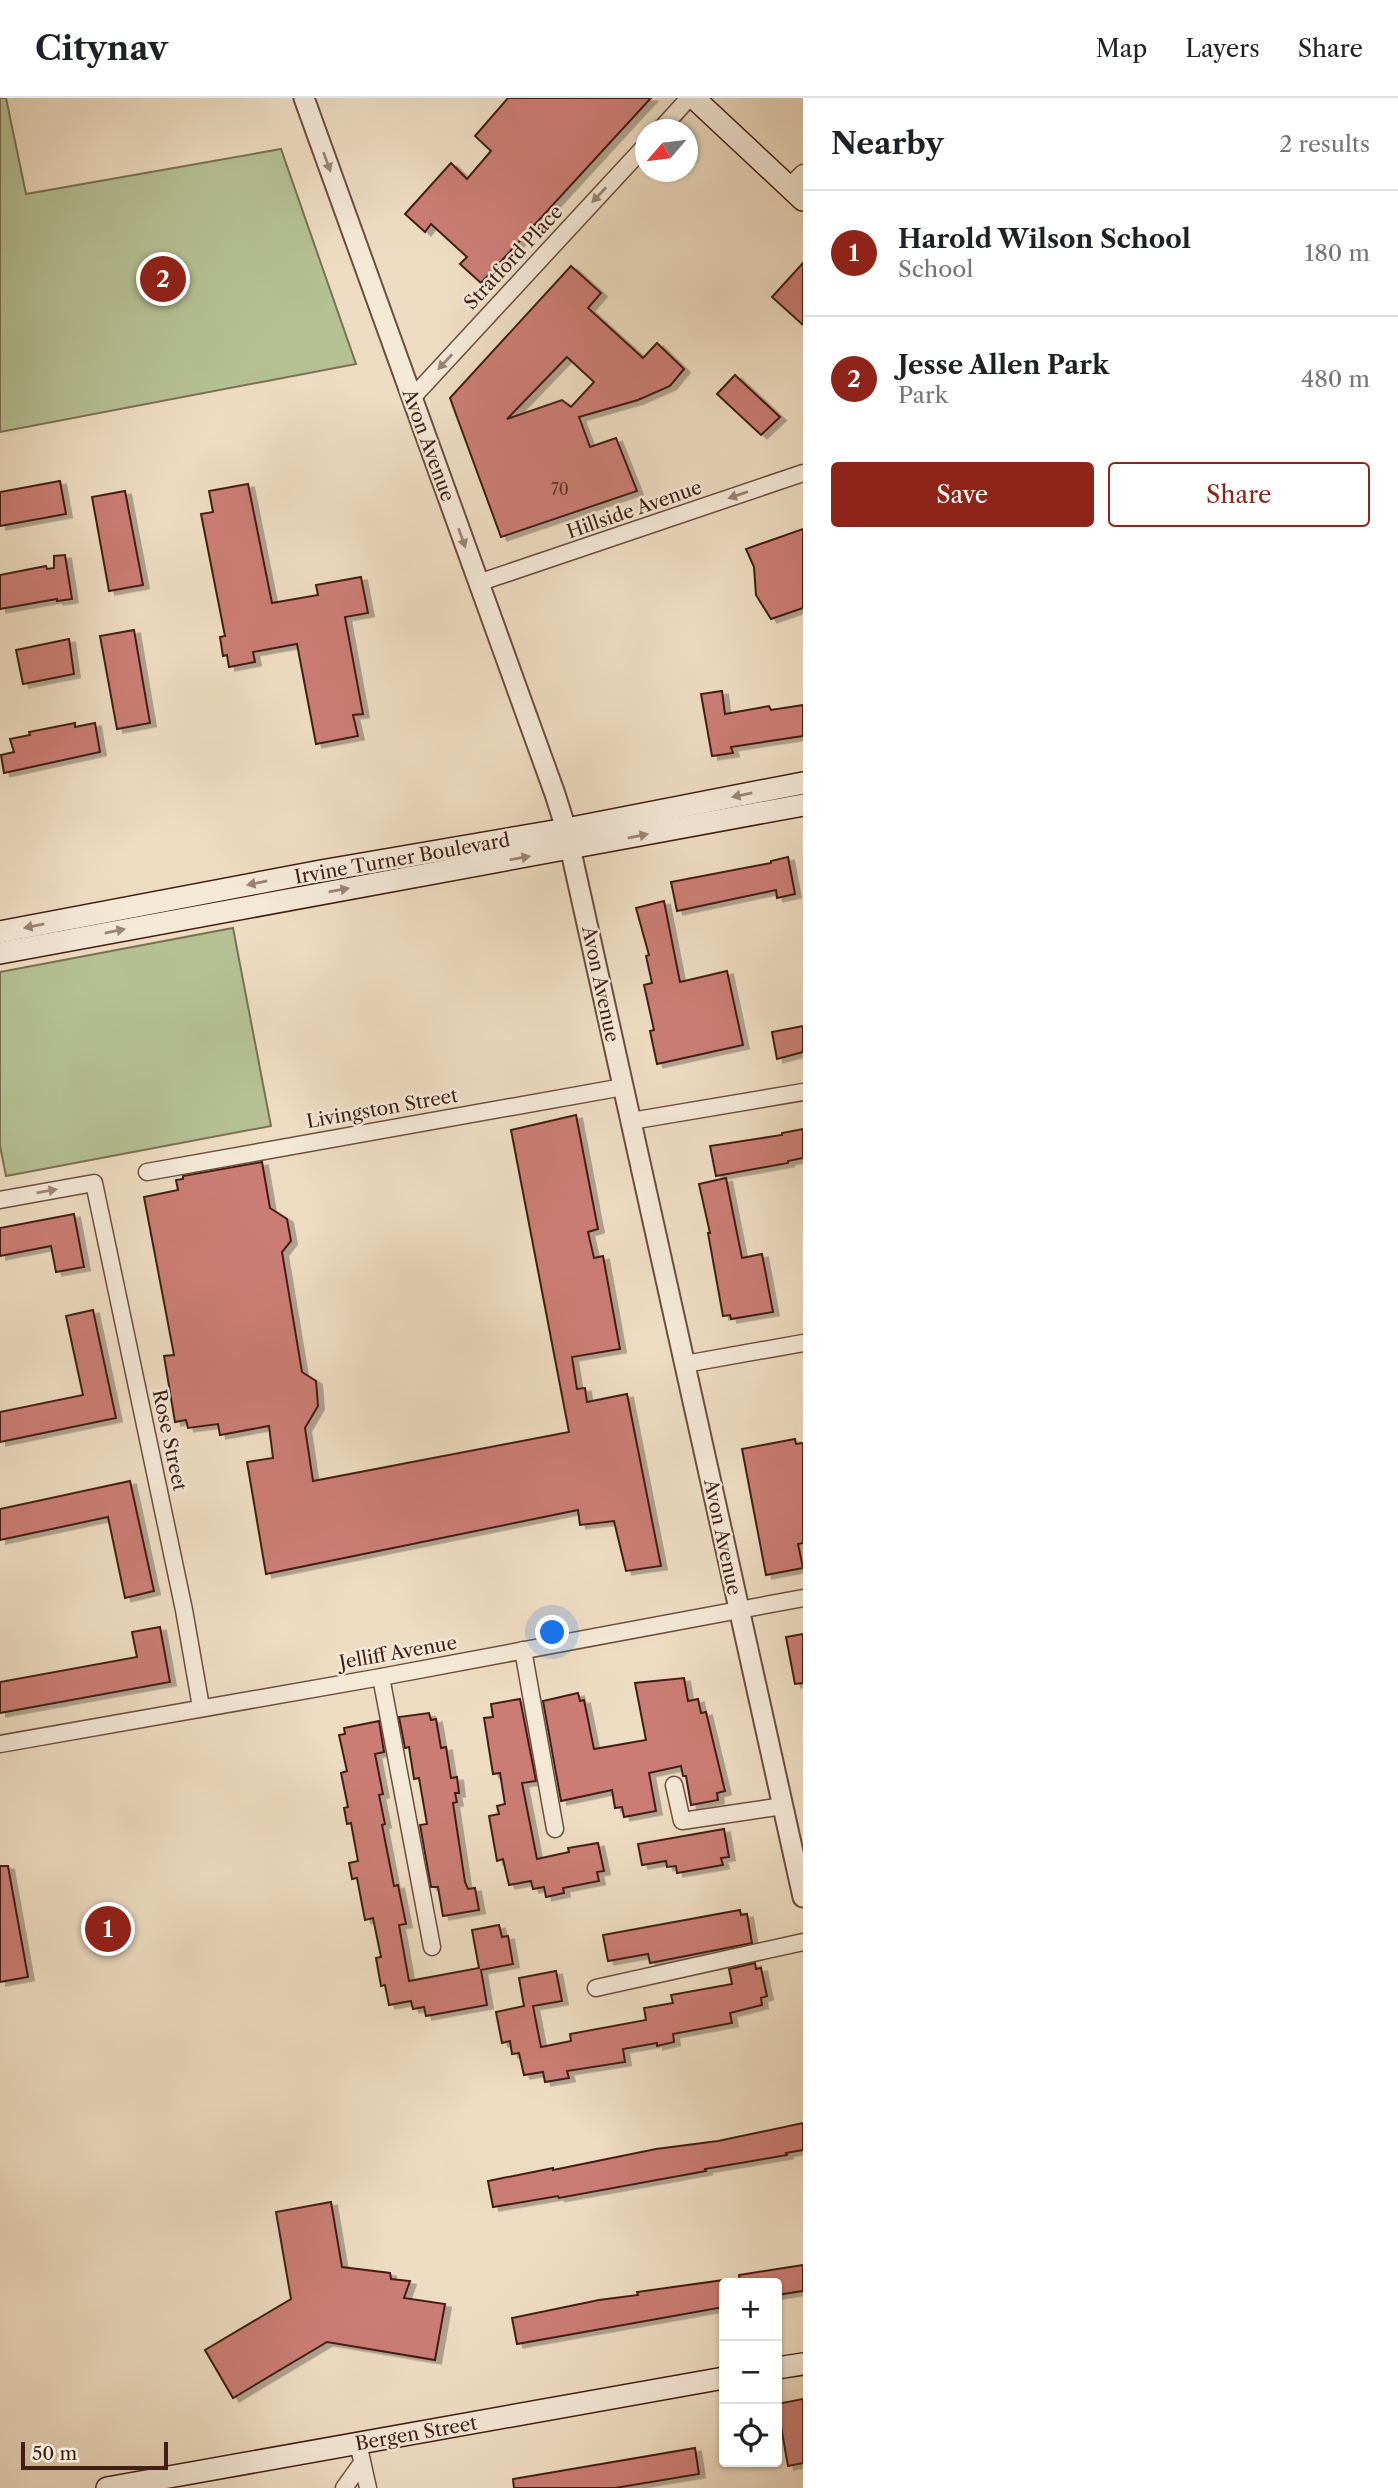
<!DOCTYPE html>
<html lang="en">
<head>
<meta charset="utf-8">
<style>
  body { margin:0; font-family:"Libre Caslon Text",serif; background:#f2f2f2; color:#202124 }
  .controls { position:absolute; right:21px; bottom:21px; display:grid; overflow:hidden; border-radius:7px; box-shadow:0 2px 5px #0004 }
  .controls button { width:63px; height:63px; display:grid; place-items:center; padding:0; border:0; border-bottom:2px solid #e0e0e0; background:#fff; color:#202124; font:35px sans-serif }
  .compass { position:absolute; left:635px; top:21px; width:63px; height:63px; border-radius:50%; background:#fff; box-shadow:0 2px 5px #0004; rotate:242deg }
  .scale { position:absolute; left:21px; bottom:18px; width:147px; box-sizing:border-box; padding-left:7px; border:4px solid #421f12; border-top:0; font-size:19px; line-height:24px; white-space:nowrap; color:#421f12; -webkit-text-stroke:5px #f4e8d7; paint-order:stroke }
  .you { position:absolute; left:553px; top:1535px; width:24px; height:24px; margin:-18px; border:5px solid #fff; border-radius:50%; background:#1a73e8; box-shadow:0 0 0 10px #1a73e833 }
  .badge { display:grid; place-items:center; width:46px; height:46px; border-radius:50%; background:#8f2418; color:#fff; font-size:23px; font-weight:700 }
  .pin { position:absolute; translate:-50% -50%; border:4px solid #fff; box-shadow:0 2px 7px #0006 }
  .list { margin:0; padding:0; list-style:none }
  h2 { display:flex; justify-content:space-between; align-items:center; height:91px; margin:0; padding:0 28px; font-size:30px }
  h2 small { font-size:23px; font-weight:400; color:#757577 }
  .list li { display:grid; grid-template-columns:46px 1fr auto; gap:21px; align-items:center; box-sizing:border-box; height:126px; padding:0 28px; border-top:2px solid #e0e0e0 }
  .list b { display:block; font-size:26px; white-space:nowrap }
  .list p { margin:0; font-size:23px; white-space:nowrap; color:#757577 }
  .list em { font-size:23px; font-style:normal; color:#757577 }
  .actions { display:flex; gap:14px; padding:21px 28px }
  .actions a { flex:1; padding:16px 0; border:2px solid #8f2418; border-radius:7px; text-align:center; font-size:24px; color:#8f2418 }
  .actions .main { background:#8f2418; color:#fff }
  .icon { flex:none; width:38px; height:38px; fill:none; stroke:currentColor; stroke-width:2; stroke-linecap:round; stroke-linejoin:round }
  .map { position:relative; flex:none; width:803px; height:2390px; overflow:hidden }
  header { display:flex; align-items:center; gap:42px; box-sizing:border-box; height:98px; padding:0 35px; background:#fff; border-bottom:2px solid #e0e0e0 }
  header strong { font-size:33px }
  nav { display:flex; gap:38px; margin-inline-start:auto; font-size:24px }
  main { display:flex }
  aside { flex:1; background:#fff }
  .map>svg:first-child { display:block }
</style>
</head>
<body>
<header>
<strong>Citynav</strong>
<nav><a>Map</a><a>Layers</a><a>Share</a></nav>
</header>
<main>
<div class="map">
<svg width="803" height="2390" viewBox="0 0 803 2390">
  <defs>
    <filter id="shadow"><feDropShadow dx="6" dy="3.5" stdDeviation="0" flood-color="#0004"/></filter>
  </defs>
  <rect width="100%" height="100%" fill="#eedcc2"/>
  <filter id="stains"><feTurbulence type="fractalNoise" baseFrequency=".00286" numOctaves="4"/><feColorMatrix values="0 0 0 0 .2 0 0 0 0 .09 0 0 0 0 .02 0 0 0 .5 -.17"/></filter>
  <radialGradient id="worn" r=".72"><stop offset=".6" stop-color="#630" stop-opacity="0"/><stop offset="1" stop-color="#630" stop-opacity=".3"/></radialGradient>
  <!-- green -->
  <g fill="#b5c195" stroke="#7c7054" stroke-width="2">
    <polygon points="0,0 6,0 26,96 281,51 356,266 0,334"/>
    <polygon points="233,830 271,1028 6,1078 0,1048 0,874"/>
  </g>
  <!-- building -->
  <g fill="#cb7d74" stroke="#421f12" stroke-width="2" fill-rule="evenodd" filter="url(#shadow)">
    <polygon points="508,0 651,0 481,185 460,166 467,159 431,126 425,134 405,116 451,65 467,81 491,53 475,38"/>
    <polygon points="803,165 803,227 772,199"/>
    <path d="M571,168L601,195L588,210L643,260L657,245L684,271L670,288L638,302L579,319L590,349L616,340L637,393L501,439L450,300ZM567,259L594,284L571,309L562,302L507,321Z"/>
    <polygon points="735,277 780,319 761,337 717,296"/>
    <polygon points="60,383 66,416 0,428 0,394"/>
    <polygon points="248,386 272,505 318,497 316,487 361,479 368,515 345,519 363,616 353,617 358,638 316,646 297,546 253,554 255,564 229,569 227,557 223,558 220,539 225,538 201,416 213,414 209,393"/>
    <polygon points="125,393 143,487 109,493 92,399"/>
    <polygon points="803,431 803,510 771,521 756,497 754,469 746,451"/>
    <polygon points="65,457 72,501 57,503 57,501 0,511 0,477 46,468 47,471 54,470 54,458"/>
    <polygon points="134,532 150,625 117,631 100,538"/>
    <polygon points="69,541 74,576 23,586 16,552"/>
    <polygon points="722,593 725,616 769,608 771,612 803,607 803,638 731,649 733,655 712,658 701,596"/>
    <polygon points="75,625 75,629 95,625 100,654 4,675 1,657 14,654 10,641 30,637 29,634"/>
    <polygon points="788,759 795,796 777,800 776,792 677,813 671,784 771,765 771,763"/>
    <polygon points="664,803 680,884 727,873 743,947 657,966 650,933 654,932 644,887 652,885 646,858 649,857 636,810"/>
    <polygon points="803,928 803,954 777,961 772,934"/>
    <polygon points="576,1017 598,1131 588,1134 594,1160 603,1158 620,1251 572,1259 577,1291 585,1290 587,1304 627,1296 661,1468 626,1473 614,1423 580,1427 578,1412 266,1476 247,1364 273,1360 269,1328 220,1337 218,1326 188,1330 186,1322 175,1324 164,1258 174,1257 144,1099 178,1092 176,1082 183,1081 183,1078 262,1064 270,1110 287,1121 291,1143 282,1154 302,1274 316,1283 318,1308 305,1330 313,1383 569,1334 511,1032"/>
    <polygon points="803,1031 803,1060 788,1063 788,1065 716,1078 710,1048 782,1037 782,1035"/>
    <polygon points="726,1080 742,1160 762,1156 773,1214 731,1221 730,1217 723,1218 708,1135 710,1135 699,1086"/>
    <polygon points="74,1116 84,1169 56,1174 51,1148 0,1158 0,1130"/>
    <polygon points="93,1212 116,1320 0,1344 0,1314 83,1297 66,1218"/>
    <polygon points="795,1341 796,1346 803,1345 803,1445 798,1446 803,1470 766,1477 742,1351"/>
    <polygon points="130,1383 154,1493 125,1500 108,1419 0,1442 0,1411"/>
    <polygon points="160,1529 170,1584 0,1615 0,1584 137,1559 132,1534"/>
    <polygon points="803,1536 803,1585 795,1586 786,1539"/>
    <polygon points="684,1580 688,1603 698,1601 701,1615 706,1614 725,1693 717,1695 718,1702 691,1707 686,1678 683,1678 681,1668 649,1675 656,1713 624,1719 622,1709 615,1710 612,1692 561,1703 543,1603 578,1595 580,1603 584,1602 594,1651 646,1642 635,1585"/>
    <polygon points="520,1601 536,1683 522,1685 537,1761 569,1754 568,1750 598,1745 604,1773 597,1774 599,1783 563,1790 564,1795 546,1799 544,1789 533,1791 531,1783 509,1787 503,1761 497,1763 489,1718 499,1716 497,1708 505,1706 500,1675 493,1676 484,1620 493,1619 491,1606"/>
    <polygon points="429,1615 431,1622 436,1621 441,1650 446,1649 451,1680 457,1679 459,1695 455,1695 457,1704 453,1705 465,1784 468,1791 475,1790 479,1812 443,1818 438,1789 431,1789 420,1727 427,1726 419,1680 414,1681 409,1649 405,1650 399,1619"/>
    <polygon points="379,1623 384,1654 375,1656 383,1696 379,1697 385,1726 382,1727 394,1788 398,1787 406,1826 399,1827 409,1883 479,1870 472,1832 499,1827 502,1839 508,1838 513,1866 481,1872 487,1907 426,1918 424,1909 413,1911 411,1903 389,1907 385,1887 381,1888 376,1860 381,1859 373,1820 365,1822 357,1780 352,1781 349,1765 358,1763 351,1725 347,1726 344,1710 348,1709 341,1675 347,1673 339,1637 345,1636 344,1630"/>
    <polygon points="724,1731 729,1759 721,1760 723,1767 677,1775 676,1768 667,1769 666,1763 642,1767 638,1746"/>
    <polygon points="0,1768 8,1768 28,1879 0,1884"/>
    <polygon points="740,1812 741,1817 747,1816 752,1845 650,1865 648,1856 608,1863 603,1837"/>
    <polygon points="755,1865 756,1871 761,1870 767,1898 761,1900 762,1907 730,1915 732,1925 673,1936 674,1944 657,1948 657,1945 623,1951 625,1964 567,1973 569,1980 545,1984 543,1974 524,1977 519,1955 512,1956 510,1943 502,1945 496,1914 524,1908 519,1880 556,1873 562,1903 533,1908 541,1949 571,1943 570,1936 646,1922 644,1910 673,1905 671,1897 732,1886 729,1871"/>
    <polygon points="803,2025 803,2052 786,2055 787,2057 705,2071 706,2073 559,2100 558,2098 493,2109 488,2083 553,2070 553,2072 656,2051 718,2043"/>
    <polygon points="331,2104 342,2169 390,2175 391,2181 410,2183 404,2200 445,2206 435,2262 327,2244 233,2300 205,2252 291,2201 276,2114"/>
    <polygon points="803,2167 803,2193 777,2197 777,2185 740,2185 739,2177"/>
    <polygon points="724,2182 724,2209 517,2246 512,2220 599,2202 638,2197 637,2194"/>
    <polygon points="803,2301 803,2365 788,2368 777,2306"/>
    <polygon points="695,2350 699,2376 615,2390 514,2390 513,2381"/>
  </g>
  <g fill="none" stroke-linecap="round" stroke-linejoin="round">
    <!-- minor casing -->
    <g stroke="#6d4e3e" stroke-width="19">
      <g id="minor">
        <polyline points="660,32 689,0"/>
        <polyline points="789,89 803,75"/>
        <polyline points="412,300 646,47"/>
        <polyline points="478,485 803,375"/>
        <polyline points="631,1023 803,994"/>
        <polyline points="147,1074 623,989"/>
        <polyline points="0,1102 94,1085 184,1512 201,1609"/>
        <polyline points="685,1266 803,1245"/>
        <polyline points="523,1552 555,1731"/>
        <polyline points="381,1579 432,1849"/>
        <polyline points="0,1646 381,1579 803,1500"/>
        <polyline points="674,1687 682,1723 783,1708"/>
        <polyline points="596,1890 803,1844"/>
        <polyline points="358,2345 368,2390"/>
        <polyline points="344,2390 362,2365"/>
      </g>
    </g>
    <!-- tertiary casing -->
    <g stroke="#6d4e3e" stroke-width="23">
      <polyline id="tertiary" points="304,0 555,696 566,731 803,1799"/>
    </g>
    <!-- secondary casing -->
    <g stroke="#421f12" stroke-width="24">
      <g id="secondary">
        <polyline points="694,0 803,102"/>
        <polyline points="0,834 321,773 566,731 803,685"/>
        <polyline points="0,855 803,707"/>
        <polyline points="777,2270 803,2266"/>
        <polyline points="107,2390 724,2280"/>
      </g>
    </g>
    <!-- minor -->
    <use href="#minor" stroke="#f4e8d7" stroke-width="16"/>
    <!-- tertiary -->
    <use href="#tertiary" stroke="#f4e8d7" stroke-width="19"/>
    <!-- secondary -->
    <use href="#secondary" stroke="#f4e8d7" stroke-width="21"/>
  </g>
  <!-- one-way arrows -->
  <defs><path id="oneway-solid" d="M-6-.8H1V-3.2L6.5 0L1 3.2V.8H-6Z" transform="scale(1.75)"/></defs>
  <g fill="#9b8474">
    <use href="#oneway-solid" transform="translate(327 64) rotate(70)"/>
    <use href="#oneway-solid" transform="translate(599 97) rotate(133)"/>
    <use href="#oneway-solid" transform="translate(445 264) rotate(133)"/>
    <use href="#oneway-solid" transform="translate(738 397) rotate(161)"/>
    <use href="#oneway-solid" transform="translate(462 440) rotate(70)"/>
    <use href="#oneway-solid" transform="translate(742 697) rotate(169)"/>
    <use href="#oneway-solid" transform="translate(638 738) rotate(-11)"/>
    <use href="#oneway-solid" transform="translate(520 760) rotate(-10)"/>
    <use href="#oneway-solid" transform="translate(257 785) rotate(169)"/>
    <use href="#oneway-solid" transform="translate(339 792) rotate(-10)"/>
    <use href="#oneway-solid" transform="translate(34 828) rotate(169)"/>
    <use href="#oneway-solid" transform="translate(115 833) rotate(-11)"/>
    <use href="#oneway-solid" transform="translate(47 1093) rotate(-10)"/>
  </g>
  <g text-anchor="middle" stroke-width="5" stroke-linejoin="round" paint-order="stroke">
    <!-- number labels -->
    <g font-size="16" fill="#64362a">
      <text x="560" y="397">70</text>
    </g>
    <!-- street labels -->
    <g font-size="19" fill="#421f12" stroke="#f4e8d7">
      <text transform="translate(513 159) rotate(-47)" y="7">Stratford Place</text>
      <text transform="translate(429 347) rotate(70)" y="7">Avon Avenue</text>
      <text transform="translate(634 411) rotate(-19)" y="7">Hillside Avenue</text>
      <text transform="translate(402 760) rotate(-10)" y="7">Irvine Turner Boulevard</text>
      <text transform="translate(601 886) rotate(78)" y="7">Avon Avenue</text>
      <text transform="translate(382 1010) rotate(-10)" y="7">Livingston Street</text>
      <text transform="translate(170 1342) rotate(78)" y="7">Rose Street</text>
      <text transform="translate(723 1439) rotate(78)" y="7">Avon Avenue</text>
      <text transform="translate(398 1554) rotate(-10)" y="7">Jelliff Avenue</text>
      <text transform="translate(416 2335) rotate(-10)" y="7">Bergen Street</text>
    </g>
  </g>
  <rect width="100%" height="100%" filter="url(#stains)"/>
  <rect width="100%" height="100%" fill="url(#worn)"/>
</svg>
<div class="controls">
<button>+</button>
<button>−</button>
<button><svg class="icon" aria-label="locate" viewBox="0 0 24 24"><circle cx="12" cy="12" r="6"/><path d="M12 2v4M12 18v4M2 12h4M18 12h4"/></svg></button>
</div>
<svg class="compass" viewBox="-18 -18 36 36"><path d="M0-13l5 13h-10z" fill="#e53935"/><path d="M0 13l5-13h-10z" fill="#757577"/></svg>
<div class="scale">50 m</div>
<div class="you"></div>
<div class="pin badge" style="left:108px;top:1831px">1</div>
<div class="pin badge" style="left:163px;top:181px">2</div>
</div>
<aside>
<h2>Nearby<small>2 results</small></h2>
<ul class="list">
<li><span class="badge">1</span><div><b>Harold Wilson School</b><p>School</p></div><em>180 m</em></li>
<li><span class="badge">2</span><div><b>Jesse Allen Park</b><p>Park</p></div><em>480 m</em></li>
</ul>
<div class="actions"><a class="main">Save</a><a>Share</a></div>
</aside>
</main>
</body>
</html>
